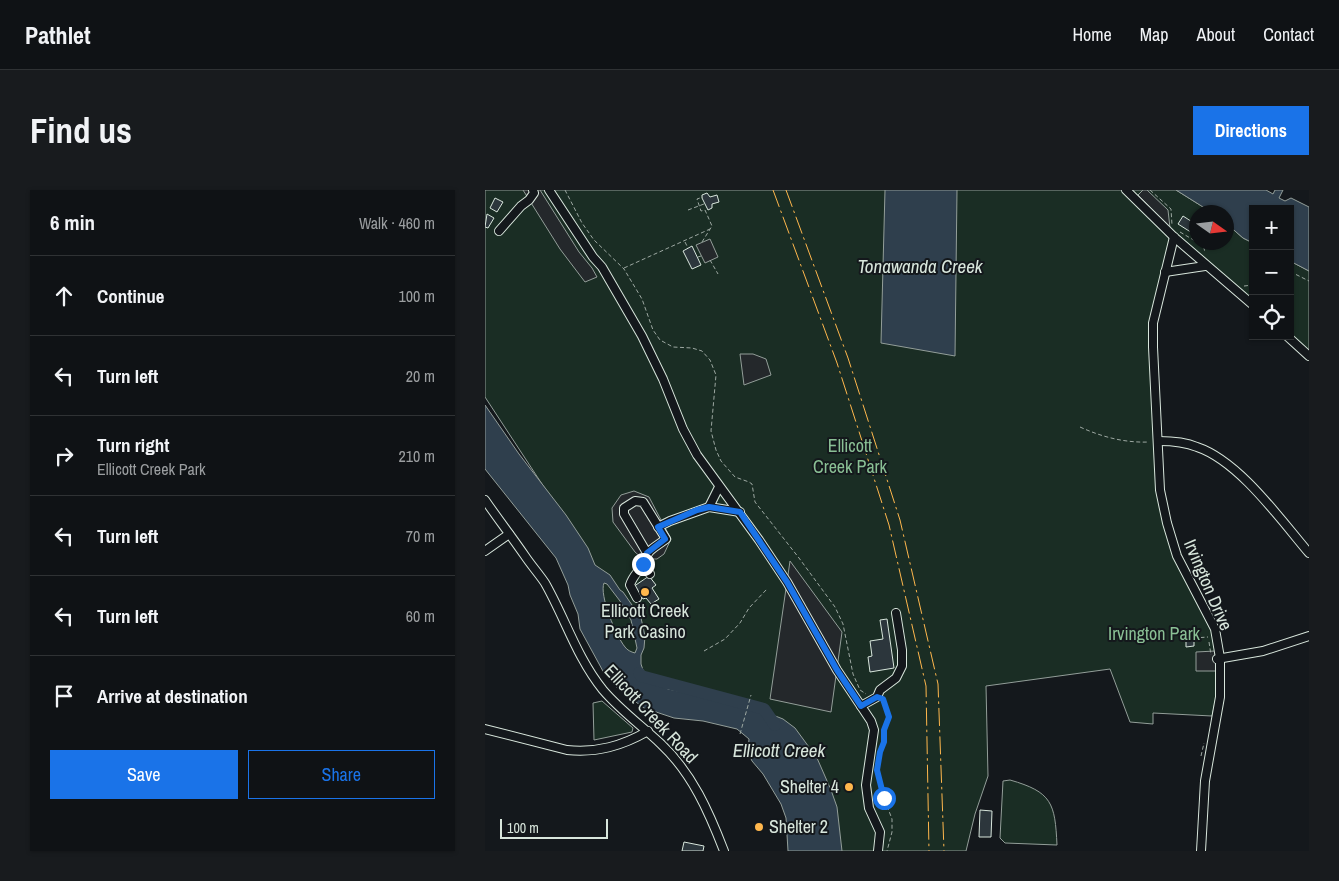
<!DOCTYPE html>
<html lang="en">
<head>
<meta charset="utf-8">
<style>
  body { margin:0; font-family:"Archivo Narrow",sans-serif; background:#181b1e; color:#f1f3f6 }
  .controls { position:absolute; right:15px; top:15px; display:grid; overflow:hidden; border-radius:0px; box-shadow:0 1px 4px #0004 }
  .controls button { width:45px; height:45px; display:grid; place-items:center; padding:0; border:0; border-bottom:1px solid #2f3234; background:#0f1215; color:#f1f3f6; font:25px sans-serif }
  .compass { position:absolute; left:704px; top:15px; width:45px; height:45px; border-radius:50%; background:#0f1215; box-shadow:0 1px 4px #0004; rotate:104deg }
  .scale { position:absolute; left:15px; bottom:12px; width:108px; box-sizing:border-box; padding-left:5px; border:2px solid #d8e6dc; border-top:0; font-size:14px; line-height:18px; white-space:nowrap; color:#d8e6dc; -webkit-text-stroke:4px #14181c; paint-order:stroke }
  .stop { position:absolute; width:15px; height:15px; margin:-11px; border:4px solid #1a73e8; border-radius:50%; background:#fff }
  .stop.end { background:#1a73e8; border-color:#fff; box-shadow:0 1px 5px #0008 }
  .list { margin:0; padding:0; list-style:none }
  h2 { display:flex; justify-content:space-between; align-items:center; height:65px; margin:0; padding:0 20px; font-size:21px }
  h2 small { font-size:16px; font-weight:400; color:#9b9ea0 }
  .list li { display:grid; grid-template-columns:32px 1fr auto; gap:15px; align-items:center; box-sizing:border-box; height:80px; padding:0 20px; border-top:1px solid #2f3234 }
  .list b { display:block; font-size:19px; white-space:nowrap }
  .list p { margin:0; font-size:16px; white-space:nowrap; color:#9b9ea0 }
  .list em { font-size:16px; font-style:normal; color:#9b9ea0 }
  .actions { display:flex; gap:10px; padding:15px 20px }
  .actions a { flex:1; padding:11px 0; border:1px solid #1a73e8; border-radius:0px; text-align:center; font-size:18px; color:#1a73e8 }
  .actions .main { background:#1a73e8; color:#fff }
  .icon { flex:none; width:28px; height:28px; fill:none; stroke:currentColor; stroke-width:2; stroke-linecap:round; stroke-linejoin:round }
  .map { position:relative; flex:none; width:824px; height:661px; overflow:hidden; border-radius:0px }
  header { display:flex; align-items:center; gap:30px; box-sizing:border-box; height:70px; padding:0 25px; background:#0f1215; border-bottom:1px solid #2f3234 }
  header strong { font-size:24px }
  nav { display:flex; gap:28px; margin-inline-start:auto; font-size:18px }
  .intro { display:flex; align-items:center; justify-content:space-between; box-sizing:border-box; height:120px; padding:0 30px }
  h1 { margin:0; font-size:35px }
  .button { padding:12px 22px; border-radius:0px; background:#1a73e8; color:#fff; font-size:18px; font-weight:700 }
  main { display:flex; gap:30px; padding:0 30px }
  aside { flex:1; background:#0f1215; border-radius:0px; box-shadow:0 1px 4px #0004 }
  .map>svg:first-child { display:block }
</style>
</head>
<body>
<header>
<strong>Pathlet</strong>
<nav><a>Home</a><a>Map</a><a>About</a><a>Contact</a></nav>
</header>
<div class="intro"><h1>Find us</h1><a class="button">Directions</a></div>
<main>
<aside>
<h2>6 min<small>Walk · 460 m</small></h2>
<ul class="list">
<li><svg class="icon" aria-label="ahead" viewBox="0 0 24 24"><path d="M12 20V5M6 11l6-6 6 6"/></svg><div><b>Continue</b></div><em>100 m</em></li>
<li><svg class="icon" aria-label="left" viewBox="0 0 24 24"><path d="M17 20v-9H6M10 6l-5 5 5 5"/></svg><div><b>Turn left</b></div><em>20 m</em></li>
<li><svg class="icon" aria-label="right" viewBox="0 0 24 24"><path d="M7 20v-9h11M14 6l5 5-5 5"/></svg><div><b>Turn right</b><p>Ellicott Creek Park</p></div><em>210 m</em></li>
<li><svg class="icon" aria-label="left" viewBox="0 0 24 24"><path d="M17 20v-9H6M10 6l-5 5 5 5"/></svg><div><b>Turn left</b></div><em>70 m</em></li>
<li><svg class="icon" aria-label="left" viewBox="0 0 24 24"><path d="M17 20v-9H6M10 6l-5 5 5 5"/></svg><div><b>Turn left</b></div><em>60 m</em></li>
<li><svg class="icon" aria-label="arrive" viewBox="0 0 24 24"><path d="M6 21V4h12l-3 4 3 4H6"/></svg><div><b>Arrive at destination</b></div></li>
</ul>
<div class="actions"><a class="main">Save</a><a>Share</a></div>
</aside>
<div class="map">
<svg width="824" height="661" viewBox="0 0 824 661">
  <rect width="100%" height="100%" fill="#14181c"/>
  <!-- green -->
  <g fill="#1a2d24" stroke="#939e99">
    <polygon points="0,0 691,0 726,22 712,22 712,52 742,52 742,34 758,48 768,53 768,116 689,48 668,133 675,300 692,366 730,439 735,468 731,469 732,503 727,526 668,523 668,534 645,532 625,479 501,496 503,586 490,624 481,661 330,661 333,594 279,519 156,486 106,400 74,320 0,207"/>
    <polygon points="805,71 824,81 824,168 805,146"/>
    <polygon points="117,511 148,538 147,542 109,550 108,513"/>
    <path d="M525,590C567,602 570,613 572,655L520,653L515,648L518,591Z"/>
  </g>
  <!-- parking -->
  <g fill="#24282b" stroke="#939e99">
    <polygon points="38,0 55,0 94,62 107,78 112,87 100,92 75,59"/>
    <polygon points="658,0 662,0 683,20 685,38 653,5"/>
    <polygon points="225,49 233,67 220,73 211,55"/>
    <polygon points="255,164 268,164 281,169 286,185 259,195"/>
    <polygon points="149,301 164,307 186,349 179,364 172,369 158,369 150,362 128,332 127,318 136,305"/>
    <polygon points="305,371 357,442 346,522 285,509"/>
    <polygon points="730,461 732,481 711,481 711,462"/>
  </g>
  <!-- water -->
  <g fill="#2f3f4d" stroke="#939e99" fill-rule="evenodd">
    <polygon points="400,0 472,0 470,166 396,153"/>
    <polygon points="691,0 781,0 788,4 790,0 798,0 794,8 800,11 806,8 824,17 824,81 805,71 805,19 768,19 768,53 758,48 742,34 742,22 726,22"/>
    <path d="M0,215L34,264L81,325L103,358L110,375L125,385L135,400L138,402L156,428L160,446L159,458L156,465V474L158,480L171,492L183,499L209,504L215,501L242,507L298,529L310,538L332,568L346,600L352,617L357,661H303L301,628L296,614L278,584L267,571L263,562L264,549L252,539L218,531L189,528L159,518L131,497L119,483L95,439L93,424L85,405L83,395L71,368L0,279ZM119,393L122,394L135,411L146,430L152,458L150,463C146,462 142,460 140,457C131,446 114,405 119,393Z"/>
  </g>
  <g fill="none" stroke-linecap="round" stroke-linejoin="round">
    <!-- river -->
    <polyline stroke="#2f3f4d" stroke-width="12" points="154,483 156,486 279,519 290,535"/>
  </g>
  <!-- building -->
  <g fill="#2c363c" stroke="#d8e6dc">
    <polygon points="222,3 225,7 232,5 234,12 227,14 227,18 223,20 217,8 217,5"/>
    <polygon points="10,8 18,12 12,22 5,18"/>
    <polygon points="2,24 9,28 3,38 0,37"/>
    <polygon points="698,26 712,35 712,46 693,34"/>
    <polygon points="207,56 216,75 207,79 198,61"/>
    <polygon points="164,386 171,395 167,398 174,409 166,414 161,408 158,409 156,406 154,407 148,397"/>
    <polygon points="402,429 409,478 385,482 383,467 387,466 385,451 398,449 395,430"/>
    <polygon points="709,442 709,456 701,457 701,443"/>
    <polygon points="495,620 507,621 506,647 494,647"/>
    <polygon points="199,652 219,656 218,661 197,661"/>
  </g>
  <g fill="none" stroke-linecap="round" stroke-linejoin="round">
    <!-- minor casing -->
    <g stroke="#d8e6dc" stroke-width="10">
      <g id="minor">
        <polyline points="64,0 108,67 117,77 157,146 178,189 198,239 212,265 274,350 302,392 352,480 386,531 389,540 381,595 384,618 395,642 393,661"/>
        <polyline points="641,0 689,47 768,115"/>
        <polyline points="14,41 36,16 44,10 49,3 48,0"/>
        <polyline points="689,47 668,133 668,157 675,300 682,333 692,366 730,439 735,468 735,507 720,591 716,661"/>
        <polyline points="680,82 720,76"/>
        <polyline points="802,146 824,166"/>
        <path d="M674,251C687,251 700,252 712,257C754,271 795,329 824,363"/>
        <path d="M0,310C13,329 27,347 40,366C46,375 54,384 60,393C80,428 92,468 118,500C135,520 157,536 176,554C207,583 224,622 239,661"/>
        <polyline points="224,317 234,297"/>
        <polyline points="173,337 185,331 224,317 255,322"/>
        <polyline points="0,361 24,344"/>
        <polyline points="158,373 165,384"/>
        <path d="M152,408L145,395C148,385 155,381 158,373C163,359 169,358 181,349L158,312L150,311L139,318V324L162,363"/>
        <polyline points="732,469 778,461 824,446"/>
        <polyline points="376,516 392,507 395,500 411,488 417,476 417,460 411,423"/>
        <path d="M0,539L82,560C112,563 137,556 163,541"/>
      </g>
    </g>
    <!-- path -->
    <g stroke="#9da8a2" stroke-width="1" stroke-dasharray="4 2.5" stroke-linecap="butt">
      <polyline points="80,0 97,33 109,50 139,79 157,109 168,140 175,150 188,157 207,158 217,161 225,170 231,185 226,241 231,260 236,271 250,287 264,292 267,294 270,312 314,368 350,417 358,434 368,484 375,500 381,504"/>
      <polyline points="665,0 686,19 687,35"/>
      <polyline points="203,20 219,14"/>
      <polyline points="695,42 712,52"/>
      <polyline points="200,52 203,58"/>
      <polyline points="217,52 227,36 220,20 216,21 212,9 218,7"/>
      <polyline points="713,53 719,58 720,63"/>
      <polyline points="213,67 216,66"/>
      <polyline points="225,70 233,84"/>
      <polyline points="139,78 225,39"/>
      <polyline points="805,84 808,83 824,91"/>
      <polyline points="759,96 768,95"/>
      <path d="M595,237C617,247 640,253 664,252"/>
      <polyline points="709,448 723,447"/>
      <polyline points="724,452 726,465"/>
      <polyline points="219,461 240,449 255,433 264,418 282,399"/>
      <polyline points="398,510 404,527 399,540 399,552 395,562 392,579 399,608 407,629 407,642 402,661"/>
      <polyline points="255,544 266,505"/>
      <polyline points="716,566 719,553"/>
    </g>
    <!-- minor -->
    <use href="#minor" stroke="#14181c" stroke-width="8"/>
    <!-- power -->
    <g stroke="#ffb74d" stroke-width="1" stroke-dasharray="18 4 2.5 4" stroke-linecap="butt">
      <polyline points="288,0 352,173 404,335 441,496 444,661"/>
      <polyline points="301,0 363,168 415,330 453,494 459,661"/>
    </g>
  </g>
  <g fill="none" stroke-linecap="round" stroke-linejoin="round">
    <!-- route -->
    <polyline stroke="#1a73e8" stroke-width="6" points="158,374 162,363 180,349 173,337 212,320 224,317 255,322 302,392 352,480 376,516 392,507 398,509 404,527 399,540 399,552 395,562 392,580 399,608"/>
  </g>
  <!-- markers -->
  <g fill="#ffb74d" stroke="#14181c" stroke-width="2">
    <circle cx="160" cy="402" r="5"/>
    <circle cx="364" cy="597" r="5"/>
    <circle cx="274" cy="637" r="5"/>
  </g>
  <g text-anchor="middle" stroke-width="4" stroke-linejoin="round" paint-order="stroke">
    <!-- park labels -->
    <g font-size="18" fill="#8ac095" stroke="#14181c">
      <text x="365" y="262">Ellicott<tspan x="365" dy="21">Creek Park</tspan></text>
      <text x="669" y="450">Irvington Park</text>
    </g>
    <!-- street labels -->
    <g font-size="18" fill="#d8e6dc" stroke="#14181c">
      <text transform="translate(723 395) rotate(67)" y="6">Irvington Drive</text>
      <text transform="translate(166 524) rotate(47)" y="6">Ellicott Creek Road</text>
    </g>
    <!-- poi labels -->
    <g font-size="18" fill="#d8e6dc" stroke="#14181c">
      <text x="160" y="427">Ellicott Creek<tspan x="160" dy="21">Park Casino</tspan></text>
      <text x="354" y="603" text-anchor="end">Shelter 4</text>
      <text x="284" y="643" text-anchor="start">Shelter 2</text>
    </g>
    <!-- water labels -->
    <g font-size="19" font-style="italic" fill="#d8e6dc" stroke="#14181c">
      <text x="435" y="83">Tonawanda Creek</text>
      <text x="294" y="567">Ellicott Creek</text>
    </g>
  </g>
</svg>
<div class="controls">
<button>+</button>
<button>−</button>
<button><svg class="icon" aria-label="locate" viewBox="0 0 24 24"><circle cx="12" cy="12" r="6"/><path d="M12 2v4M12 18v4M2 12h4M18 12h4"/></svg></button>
</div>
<svg class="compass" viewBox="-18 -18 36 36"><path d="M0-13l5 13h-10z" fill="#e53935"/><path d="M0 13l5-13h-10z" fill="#9b9ea0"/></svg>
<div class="scale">100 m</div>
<div class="stop" style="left:399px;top:608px"></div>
<div class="stop end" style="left:158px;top:374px"></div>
</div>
</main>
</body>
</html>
